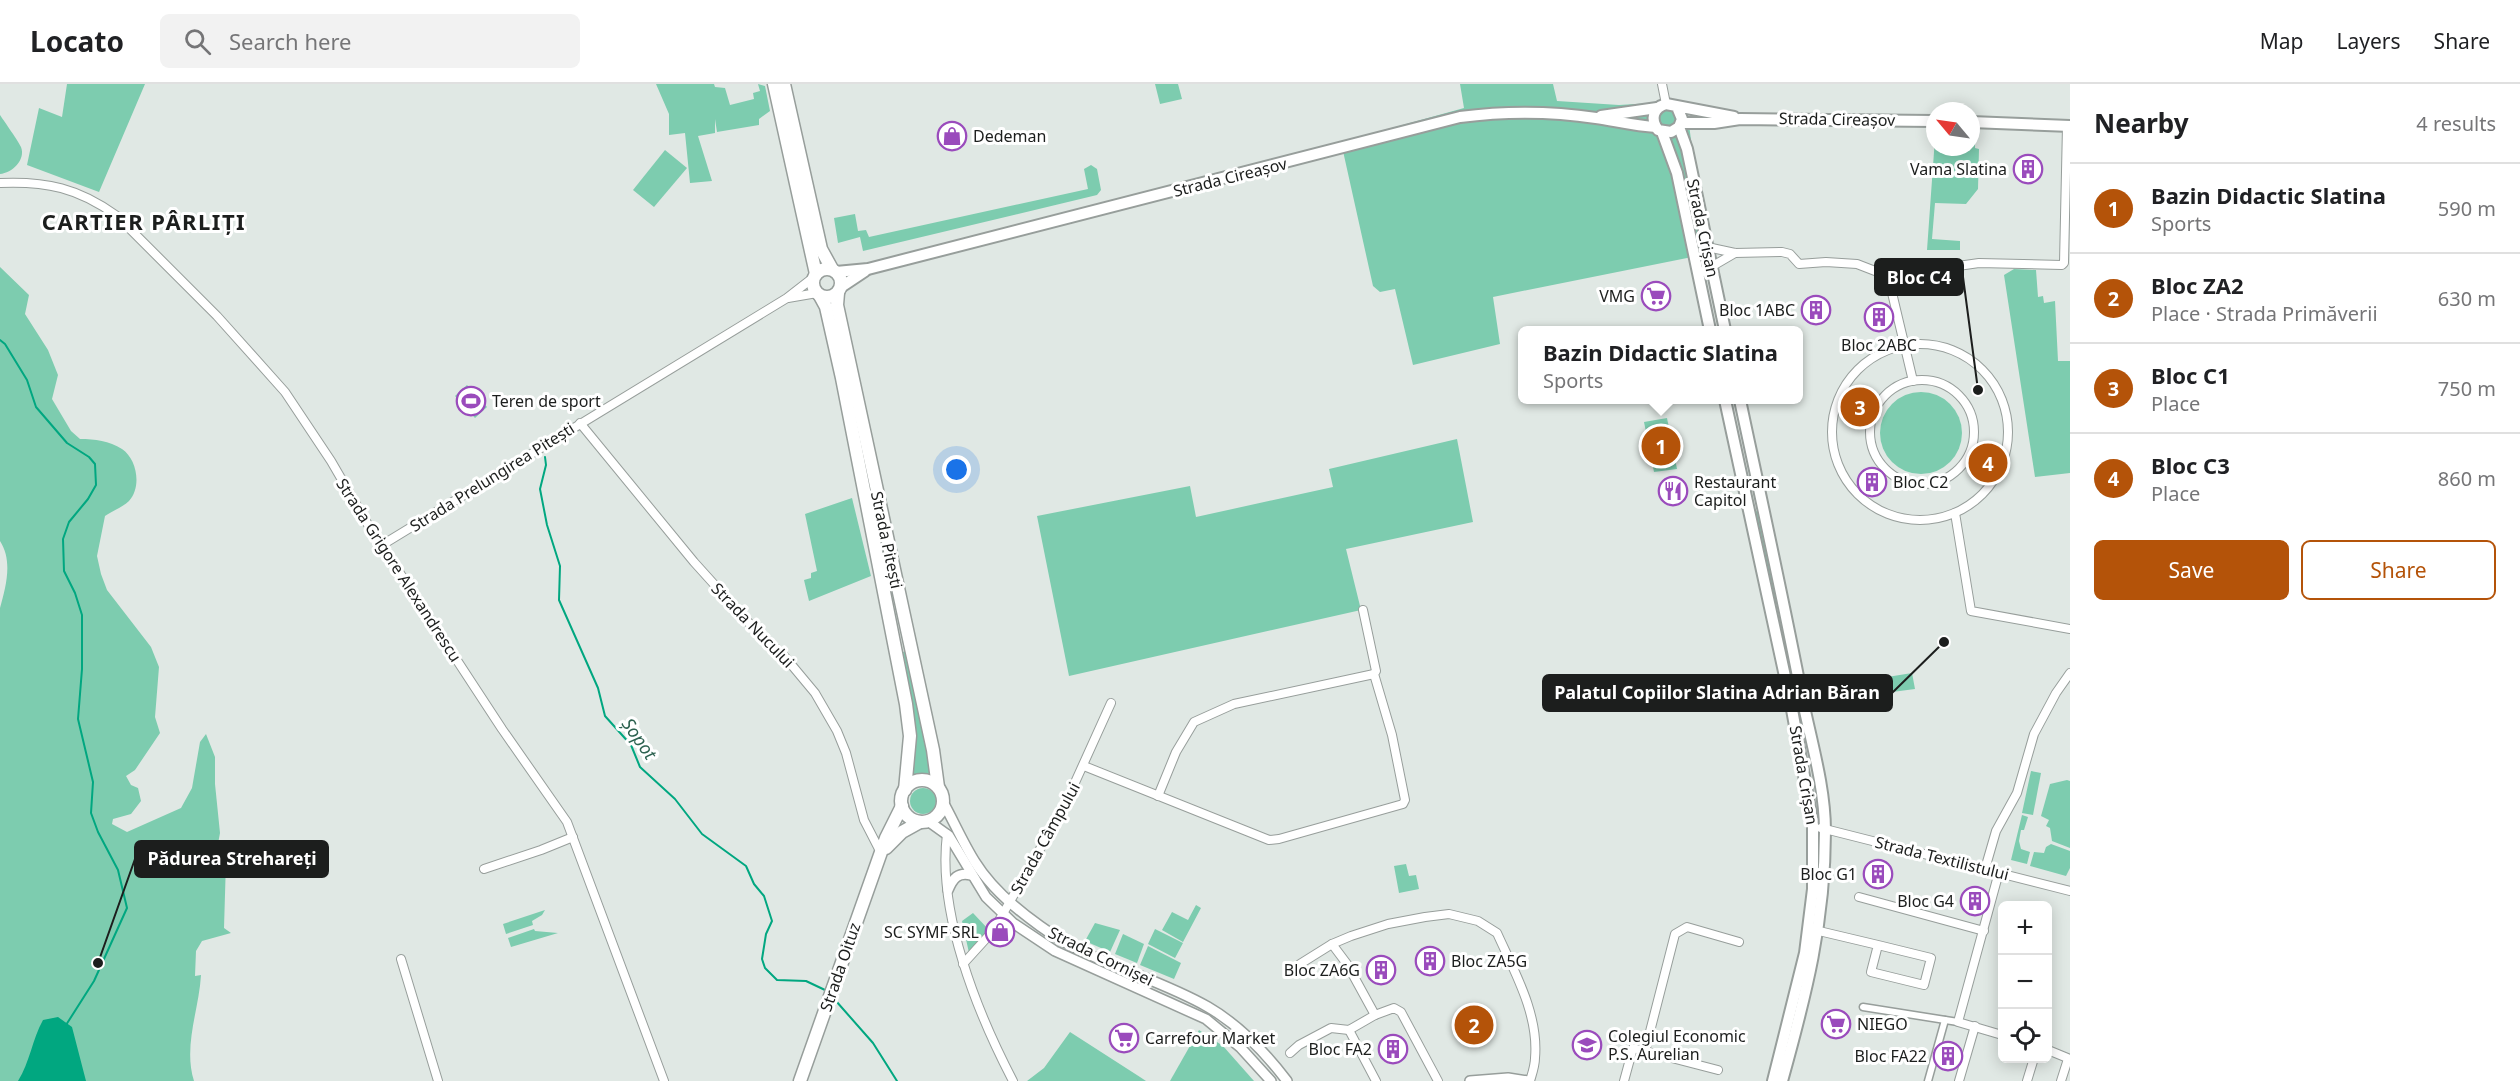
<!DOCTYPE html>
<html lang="en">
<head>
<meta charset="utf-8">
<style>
  body { margin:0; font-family:"Noto Sans",sans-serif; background:#f2f2f2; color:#202124 }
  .controls { position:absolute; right:18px; bottom:18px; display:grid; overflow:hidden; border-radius:9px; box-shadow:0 3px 15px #0003 }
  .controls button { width:54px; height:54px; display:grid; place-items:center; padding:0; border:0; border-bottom:2px solid #e0e0e0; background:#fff; color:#202124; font:30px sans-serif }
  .compass { position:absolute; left:1926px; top:18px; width:54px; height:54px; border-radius:50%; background:#fff; box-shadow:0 3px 15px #0003; rotate:299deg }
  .you { position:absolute; left:957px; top:386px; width:21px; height:21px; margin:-15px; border:4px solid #fff; border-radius:50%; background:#1a73e8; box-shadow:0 0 0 9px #1a73e833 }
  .badge { display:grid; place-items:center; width:39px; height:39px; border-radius:50%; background:#b45309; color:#fff; font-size:20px; font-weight:700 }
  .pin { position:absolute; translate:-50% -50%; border:3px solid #fff; box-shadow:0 2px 6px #0006 }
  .popup { position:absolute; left:1518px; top:242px; width:285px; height:78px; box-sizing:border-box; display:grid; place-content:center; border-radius:9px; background:#fff; filter:drop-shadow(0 2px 4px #0005); font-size:20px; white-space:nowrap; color:#757577 }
  .popup b { font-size:22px; color:#202124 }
  .popup::after { content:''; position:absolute; left:50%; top:100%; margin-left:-12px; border:12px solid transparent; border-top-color:#fff }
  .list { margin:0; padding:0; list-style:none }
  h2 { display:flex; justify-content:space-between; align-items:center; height:78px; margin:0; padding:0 24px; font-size:26px }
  h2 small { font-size:20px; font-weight:400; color:#757577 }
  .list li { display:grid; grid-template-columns:39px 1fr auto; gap:18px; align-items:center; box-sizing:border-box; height:90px; padding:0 24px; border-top:2px solid #e0e0e0 }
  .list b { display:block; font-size:22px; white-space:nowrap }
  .list p { margin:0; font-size:20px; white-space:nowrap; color:#757577 }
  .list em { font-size:20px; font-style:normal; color:#757577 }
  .actions { display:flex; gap:12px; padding:18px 24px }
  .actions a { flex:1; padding:14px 0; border:2px solid #b45309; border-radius:9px; text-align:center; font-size:21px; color:#b45309 }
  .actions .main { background:#b45309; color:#fff }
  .icon { flex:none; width:33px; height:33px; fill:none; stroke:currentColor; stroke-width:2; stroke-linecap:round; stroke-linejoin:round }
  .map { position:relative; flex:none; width:2070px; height:997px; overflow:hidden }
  header { display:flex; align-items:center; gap:36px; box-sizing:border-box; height:84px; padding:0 30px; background:#fff; border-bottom:2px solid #e0e0e0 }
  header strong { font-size:28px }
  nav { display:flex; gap:33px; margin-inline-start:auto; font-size:21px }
  .search { width:420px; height:54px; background:#f2f2f2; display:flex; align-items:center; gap:15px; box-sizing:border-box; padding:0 21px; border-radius:9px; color:#757577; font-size:22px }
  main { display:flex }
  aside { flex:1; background:#fff }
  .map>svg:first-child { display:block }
</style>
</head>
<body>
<header>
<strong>Locato</strong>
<div class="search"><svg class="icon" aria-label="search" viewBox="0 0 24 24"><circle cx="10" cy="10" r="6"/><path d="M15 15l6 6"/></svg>Search here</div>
<nav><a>Map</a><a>Layers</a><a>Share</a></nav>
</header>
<main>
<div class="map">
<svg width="2070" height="997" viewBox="0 0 2070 997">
  <rect width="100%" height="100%" fill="#e0e8e4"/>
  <!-- green -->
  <g fill="#7dccaf">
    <polygon points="67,0 145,0 99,108 27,81 39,24 62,33"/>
    <polygon points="656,0 714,0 715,3 725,4 730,21 754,15 753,9 760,7 758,0 765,2 770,27 759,35 759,41 717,48 715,35 715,49 698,52 712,97 690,99 685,49 669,51 669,30"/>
    <polygon points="1155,0 1178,0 1182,15 1160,20"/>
    <polygon points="1460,0 1553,0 1557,17 1619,21 1686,17 1691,56 1712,169 1704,171 1705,174 1698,176 1697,172 1493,213 1500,260 1413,281 1395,205 1380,208 1373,202 1341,58 1464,24"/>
    <path d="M0,31C4,37 19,58 21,63C26,76 12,89 0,90Z"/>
    <polygon points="1971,52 1975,52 1975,64 1979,65 1978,105 1966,120 1935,119 1932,155 1960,157 1960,166 1927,166 1935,54 1935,63 1971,63"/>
    <polygon points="665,66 687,84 654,123 633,106"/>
    <polygon points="1091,81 1097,85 1101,106 1097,111 863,167 860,153 838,159 834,134 855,130 858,147 866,146 869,153 1088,105 1084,85"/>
    <path d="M0,183L29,211L25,230L48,266L58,291L52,315L71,347L80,355C95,355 109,357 122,365C137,375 142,403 129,417C123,423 112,427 105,432L97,472L101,490L107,506L151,563L159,583L155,633L160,649L135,686L126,692L131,701L138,704L141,717L131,730L113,735L112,740L127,748L181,724L192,704L200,658L206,650L215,673V700L220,749L217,765L226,777L224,844L231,849L202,857L196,867L195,892L201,891C199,926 183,962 194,997H0V524C6,502 13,477 0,457Z"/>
    <polygon points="2014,185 2036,186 2038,213 2043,212 2044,219 2055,217 2058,277 2070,277 2070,389 2035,393 2004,191"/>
    <polygon points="467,301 487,323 475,334 455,312"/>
    <circle cx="1921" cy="349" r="41"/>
    <polygon points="1667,334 1677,385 1654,388 1644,338"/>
    <polygon points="1457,355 1473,438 1346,465 1361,526 1069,592 1037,432 1190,402 1196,433 1333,403 1329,385"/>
    <polygon points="1750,403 1755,425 1760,432 1779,518 1776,521"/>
    <polygon points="852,414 871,492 809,517 804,496 811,494 811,489 817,487 805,430"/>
    <path d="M909,566L934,694L927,691L912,693C918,650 911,610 903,568Z"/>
    <polygon points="1912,589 1915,605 1877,610 1875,595"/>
    <polygon points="2031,687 2041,689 2033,731 2022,729"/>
    <polygon points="2067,696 2070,697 2070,764 2052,757 2050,744 2046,742 2049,736 2041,732 2050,700"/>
    <circle cx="923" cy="717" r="13"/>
    <polygon points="2022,731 2028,733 2024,746 2021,746 2019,757 2021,765 2030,768 2027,780 2011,776"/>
    <polygon points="2051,760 2070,767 2070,784 2066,792 2030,782 2034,768 2044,769 2046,763"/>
    <polygon points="1406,780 1409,792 1416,791 1419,805 1399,809 1394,782"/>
    <polygon points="1196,821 1201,824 1183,858 1162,846 1172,828 1188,836"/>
    <polygon points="545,826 542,831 532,837 533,841 506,850 503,840"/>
    <polygon points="973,829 989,846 969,869 962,837"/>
    <polygon points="1095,839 1120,846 1110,868 1085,857"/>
    <polygon points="534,845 535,847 558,849 511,863 508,854"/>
    <polygon points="1155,845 1183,859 1175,874 1148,860"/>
    <polygon points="1123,850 1144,860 1137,879 1115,870"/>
    <polygon points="1148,862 1181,879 1174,895 1140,881"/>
    <polygon points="1199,946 1223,962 1254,997 1170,997"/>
    <polygon points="1070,948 1140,993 1146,997 1027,997 1044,984"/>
  </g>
  <!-- water -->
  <path fill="#01a780" d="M58,933L72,943L86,997H18C30,978 32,956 43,936Z"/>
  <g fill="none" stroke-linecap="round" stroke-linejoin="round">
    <!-- stream -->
    <g stroke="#01a780" stroke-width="2">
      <polyline points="0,256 5,260 27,296 36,323 67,359 89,373 95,380 96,401 88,415 69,438 63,455 64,487 75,509 82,531 82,585 78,635 93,698 91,729 98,748 118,786 127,824 94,897 66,941"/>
      <polyline points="545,373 546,381 540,405 547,441 560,482 559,516 598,604 605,632 631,661 640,683 675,715 702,750 746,782 754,800 764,812 772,837 766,850 762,875 765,884 777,896 806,897 825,906"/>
      <polyline points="836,917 873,959 897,997"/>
    </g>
    <!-- pedestrian casing -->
    <g stroke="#979e9b" stroke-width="9">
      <g id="pedestrian">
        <polyline points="1863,923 1958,938"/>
        <polyline points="1928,997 1945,936"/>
      </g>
    </g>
    <!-- minor casing -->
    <g stroke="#979e9b" stroke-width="10">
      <g id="minor">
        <polyline points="1662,0 1666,20"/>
        <path d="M0,99C46,97 79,104 117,132L217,232L285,308L331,377L367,439L502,645L567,738L664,997"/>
        <polyline points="1707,163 1735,169 1782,168 1790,170 1799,180 1826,178 1857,180 1888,192 1979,179 2062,181 2064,179 2067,42"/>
        <polyline points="1699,190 1735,169"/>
        <polyline points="1888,192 1913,297"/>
        <polyline points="788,214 817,209"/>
        <circle cx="1920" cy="348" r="88"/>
        <circle cx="1922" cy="348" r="52"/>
        <polyline points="580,339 694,478 749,539 785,573 815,609 837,647 846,669 864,736 881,769"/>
        <polyline points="1955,429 1971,527 2070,545"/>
        <polyline points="382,461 787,214 814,193"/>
        <polyline points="1084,682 1269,756 1279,755 1403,720 1405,716 1392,651 1374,590 1376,587 1363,526"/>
        <polyline points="1158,712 1176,668 1194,638 1234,620 1374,590"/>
        <polyline points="1821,744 2070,807"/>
        <path d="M947,750C937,829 977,928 1013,997"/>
        <polyline points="484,785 541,766 573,753"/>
        <polyline points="1985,785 1996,747 2017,709 2034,650 2056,609 2070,589"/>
        <polyline points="1999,788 1958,938 2002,951"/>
        <polyline points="1859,813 1984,847"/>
        <polyline points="1819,847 1878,861 1871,888 1924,901 1931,874 1878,861"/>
        <polyline points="1332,860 1347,880 1375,931"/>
        <polyline points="401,875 438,997"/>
        <polyline points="963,880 993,847 1063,725 1111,619"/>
        <path d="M1300,880L1332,860L1351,852L1388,840L1425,833L1449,830L1478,837L1497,849C1514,887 1539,930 1535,974C1535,982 1532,990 1530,997"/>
        <polyline points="1349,946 1376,997"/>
        <polyline points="2048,966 2070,975"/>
        <polyline points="1645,967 1675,850 1687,843 1739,858"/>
        <polyline points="1290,969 1299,961 1331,944 1349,946 1375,931 1394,924 1401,928 1438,997"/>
        <polyline points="1624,997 1633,964 1718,986"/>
        <polyline points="1959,997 1975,942"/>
        <polyline points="2027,997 2034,974"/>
        <polyline points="2061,997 2068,975"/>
      </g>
    </g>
    <!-- tertiary casing -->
    <g stroke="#979e9b" stroke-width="12">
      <g id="tertiary">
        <path d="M943,718C954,738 963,759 975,778C991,804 1016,825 1040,842C1090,879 1154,892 1208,923C1239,941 1265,968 1287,997"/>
        <polyline points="928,737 949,752 986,813 1013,839 1055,867 1206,935 1240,963 1271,997"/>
        <path d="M948,806C953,794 958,788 971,791"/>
        <polyline points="1470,997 1508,994 1528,997"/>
      </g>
    </g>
    <!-- secondary casing -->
    <g stroke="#979e9b" stroke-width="14">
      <g id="secondary">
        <path d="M1677,23L1682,35L1679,43L1671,48L1658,46C1650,35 1653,24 1666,20L1734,33"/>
        <polyline points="1601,32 1657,24"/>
        <polyline points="1971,38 2070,42"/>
        <polyline points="1681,39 1714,39 1740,35 1935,37"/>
        <polyline points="1679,43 1687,65 1725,246"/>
        <polyline points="1662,48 1677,89 1710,246"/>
        <path d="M836,188L868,185L1460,33C1505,27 1550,27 1596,34C1616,37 1635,42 1656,43"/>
        <polyline points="841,203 865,187"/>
        <polyline points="1725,316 1791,620 1813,741 1813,805 1805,869 1773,997"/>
        <path d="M1740,316C1761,415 1783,514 1802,613C1811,657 1825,703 1825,747C1825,837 1806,911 1782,997"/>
      </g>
    </g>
    <!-- primary casing -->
    <g stroke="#979e9b" stroke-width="15">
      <g id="primary">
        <polyline points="774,0 816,190"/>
        <polyline points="784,0 821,165 832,185"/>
        <circle cx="827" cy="199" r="14"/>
        <polyline points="838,209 837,221 933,666 938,703"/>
        <polyline points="820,212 826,223 842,294 906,620 910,652 905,706"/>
        <circle cx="922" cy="717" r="21"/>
        <polyline points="886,764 902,748 920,738"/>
        <polyline points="800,997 886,754 902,722"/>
      </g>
    </g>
    <!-- pedestrian -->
    <use href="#pedestrian" stroke="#fff" stroke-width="6"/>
    <!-- minor -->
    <use href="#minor" stroke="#fff" stroke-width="8"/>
    <!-- tertiary -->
    <use href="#tertiary" stroke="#fff" stroke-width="9"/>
    <!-- secondary -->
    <use href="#secondary" stroke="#fff" stroke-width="10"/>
    <!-- primary -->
    <use href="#primary" stroke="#fff" stroke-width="12"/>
  </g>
  <!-- icons -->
  <defs>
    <g id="shop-ring" transform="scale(1.5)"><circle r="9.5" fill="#fff" stroke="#9a4bbc" stroke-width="1.5"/><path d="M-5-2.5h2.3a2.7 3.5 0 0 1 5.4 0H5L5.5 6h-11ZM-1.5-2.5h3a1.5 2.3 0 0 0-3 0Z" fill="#9a4bbc"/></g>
    <g id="building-ring" transform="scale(1.5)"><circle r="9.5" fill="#fff" stroke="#9a4bbc" stroke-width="1.5"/><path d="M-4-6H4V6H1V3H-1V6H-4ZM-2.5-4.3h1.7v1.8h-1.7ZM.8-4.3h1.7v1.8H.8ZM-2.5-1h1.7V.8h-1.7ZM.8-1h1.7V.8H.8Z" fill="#9a4bbc"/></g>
    <g id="supermarket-ring" transform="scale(1.5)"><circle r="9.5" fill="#fff" stroke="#9a4bbc" stroke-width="1.5"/><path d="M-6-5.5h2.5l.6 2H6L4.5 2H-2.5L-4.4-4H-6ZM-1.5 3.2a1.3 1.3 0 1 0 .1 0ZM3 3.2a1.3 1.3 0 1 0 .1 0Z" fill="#9a4bbc"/></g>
    <g id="stadium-ring" transform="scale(1.5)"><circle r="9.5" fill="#fff" stroke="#9a4bbc" stroke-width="1.5"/><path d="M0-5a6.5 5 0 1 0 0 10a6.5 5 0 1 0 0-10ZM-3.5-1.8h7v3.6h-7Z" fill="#9a4bbc"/></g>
    <g id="restaurant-ring" transform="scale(1.5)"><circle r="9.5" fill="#fff" stroke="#9a4bbc" stroke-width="1.5"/><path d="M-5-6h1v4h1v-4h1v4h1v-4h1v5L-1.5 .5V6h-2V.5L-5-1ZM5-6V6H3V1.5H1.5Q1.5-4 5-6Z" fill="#9a4bbc"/></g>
    <g id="school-ring" transform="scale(1.5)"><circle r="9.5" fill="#fff" stroke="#9a4bbc" stroke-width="1.5"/><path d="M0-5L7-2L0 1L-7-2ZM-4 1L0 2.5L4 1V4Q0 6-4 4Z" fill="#9a4bbc"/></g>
  </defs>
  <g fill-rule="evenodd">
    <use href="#shop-ring" x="952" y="52"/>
    <use href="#building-ring" x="2028" y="85"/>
    <use href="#supermarket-ring" x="1656" y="212"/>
    <use href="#building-ring" x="1816" y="226"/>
    <use href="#building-ring" x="1879" y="233"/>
    <use href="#stadium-ring" x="471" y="317"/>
    <use href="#building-ring" x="1872" y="398"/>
    <use href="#restaurant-ring" x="1673" y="407"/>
    <use href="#building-ring" x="1878" y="790"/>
    <use href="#building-ring" x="1975" y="817"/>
    <use href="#shop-ring" x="1000" y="848"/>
    <use href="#building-ring" x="1430" y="877"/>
    <use href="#building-ring" x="1381" y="886"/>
    <use href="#supermarket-ring" x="1836" y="940"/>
    <use href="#supermarket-ring" x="1124" y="954"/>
    <use href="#school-ring" x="1587" y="961"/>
    <use href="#building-ring" x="1393" y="965"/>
    <use href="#building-ring" x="1948" y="972"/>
  </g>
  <g text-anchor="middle" stroke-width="6" stroke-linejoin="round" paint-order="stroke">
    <!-- street labels -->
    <g font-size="16" fill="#1c1e1d" stroke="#fff">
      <text transform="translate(1837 35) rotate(1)" y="6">Strada Cireașov</text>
      <text transform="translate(1230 93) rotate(-14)" y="6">Strada Cireașov</text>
      <text transform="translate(1703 144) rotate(78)" y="6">Strada Crișan</text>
      <text transform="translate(492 393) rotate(-32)" y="6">Strada Prelungirea Pitești</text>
      <text transform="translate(887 456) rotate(78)" y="6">Strada Pitești</text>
      <text transform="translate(399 486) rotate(57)" y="6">Strada Grigore Alexandrescu</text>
      <text transform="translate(753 541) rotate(46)" y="6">Strada Nucului</text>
      <text transform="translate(1804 691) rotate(80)" y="6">Strada Crișan</text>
      <text transform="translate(1045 754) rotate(-61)" y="6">Strada Câmpului</text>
      <text transform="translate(1942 774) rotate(14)" y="6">Strada Textilistului</text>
      <text transform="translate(1101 872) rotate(26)" y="6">Strada Cornișei</text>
      <text transform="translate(840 883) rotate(-71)" y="6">Strada Oituz</text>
    </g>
    <!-- poi labels -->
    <g font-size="16" fill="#1c1e1d" stroke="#fff" text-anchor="end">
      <text x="973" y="58" text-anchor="start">Dedeman</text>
      <text x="2007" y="91">Vama Slatina</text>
      <text x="1635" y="218">VMG</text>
      <text x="1795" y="232">Bloc 1ABC</text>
      <text x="1879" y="267" text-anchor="middle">Bloc 2ABC</text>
      <text x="492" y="323" text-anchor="start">Teren de sport</text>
      <text x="1694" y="404" text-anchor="start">Restaurant<tspan x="1694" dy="18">Capitol</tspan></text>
      <text x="1893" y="404" text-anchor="start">Bloc C2</text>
      <text x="1857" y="796">Bloc G1</text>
      <text x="1954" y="823">Bloc G4</text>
      <text x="979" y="854">SC SYMF SRL</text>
      <text x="1451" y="883" text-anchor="start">Bloc ZA5G</text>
      <text x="1360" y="892">Bloc ZA6G</text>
      <text x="1857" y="946" text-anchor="start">NIEGO</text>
      <text x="1608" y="958" text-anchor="start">Colegiul Economic<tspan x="1608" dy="18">P.S. Aurelian</tspan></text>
      <text x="1145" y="960" text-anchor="start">Carrefour Market</text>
      <text x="1372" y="971">Bloc FA2</text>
      <text x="1927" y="978">Bloc FA22</text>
    </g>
    <!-- water labels -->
    <g font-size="18" font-style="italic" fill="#2d6250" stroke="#fff">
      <text transform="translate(639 655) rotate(55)" y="6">Șopot</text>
    </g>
    <!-- district labels -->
    <g font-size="22" font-weight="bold" letter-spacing="1.5" fill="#1c1e1d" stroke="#fff">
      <text x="144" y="146">CARTIER PÂRLIȚI</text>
    </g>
  </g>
  <!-- callouts -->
  <path fill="none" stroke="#1c1e1d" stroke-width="2" d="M1978 306L1963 193M1944 558L1892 609M98 879L135 775"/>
  <g fill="#1c1e1d" stroke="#fff" stroke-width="2">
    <circle cx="1978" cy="306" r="6"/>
    <circle cx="1944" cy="558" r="6"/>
    <circle cx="98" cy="879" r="6"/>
  </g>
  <g fill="#1c1e1d" stroke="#1c1e1d" stroke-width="2">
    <rect x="1875" y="175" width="88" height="36" rx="6"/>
    <rect x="1543" y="591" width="349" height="36" rx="6"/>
    <rect x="135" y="757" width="193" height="36" rx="6"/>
  </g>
  <g font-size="18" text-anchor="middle" font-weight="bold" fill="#fff">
    <text x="1919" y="200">Bloc C4</text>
    <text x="1717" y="615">Palatul Copiilor Slatina Adrian Băran</text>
    <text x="232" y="781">Pădurea Strehareți</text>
  </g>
</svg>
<div class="controls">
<button>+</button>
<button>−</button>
<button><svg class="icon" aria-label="locate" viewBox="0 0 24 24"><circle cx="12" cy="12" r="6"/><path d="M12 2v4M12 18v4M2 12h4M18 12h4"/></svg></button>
</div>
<svg class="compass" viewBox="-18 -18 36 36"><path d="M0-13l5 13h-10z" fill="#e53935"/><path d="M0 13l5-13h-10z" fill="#757577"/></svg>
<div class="you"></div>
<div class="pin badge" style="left:1661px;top:362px">1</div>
<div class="popup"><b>Bazin Didactic Slatina</b>Sports</div>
<div class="pin badge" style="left:1474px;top:941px">2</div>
<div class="pin badge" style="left:1860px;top:323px">3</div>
<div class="pin badge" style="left:1988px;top:379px">4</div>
</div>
<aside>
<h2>Nearby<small>4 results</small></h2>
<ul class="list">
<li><span class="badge">1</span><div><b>Bazin Didactic Slatina</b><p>Sports</p></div><em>590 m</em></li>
<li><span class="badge">2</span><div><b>Bloc ZA2</b><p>Place · Strada Primăverii</p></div><em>630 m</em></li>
<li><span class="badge">3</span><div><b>Bloc C1</b><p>Place</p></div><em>750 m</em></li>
<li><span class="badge">4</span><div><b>Bloc C3</b><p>Place</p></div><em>860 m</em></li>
</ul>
<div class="actions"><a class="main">Save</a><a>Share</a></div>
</aside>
</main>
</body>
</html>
